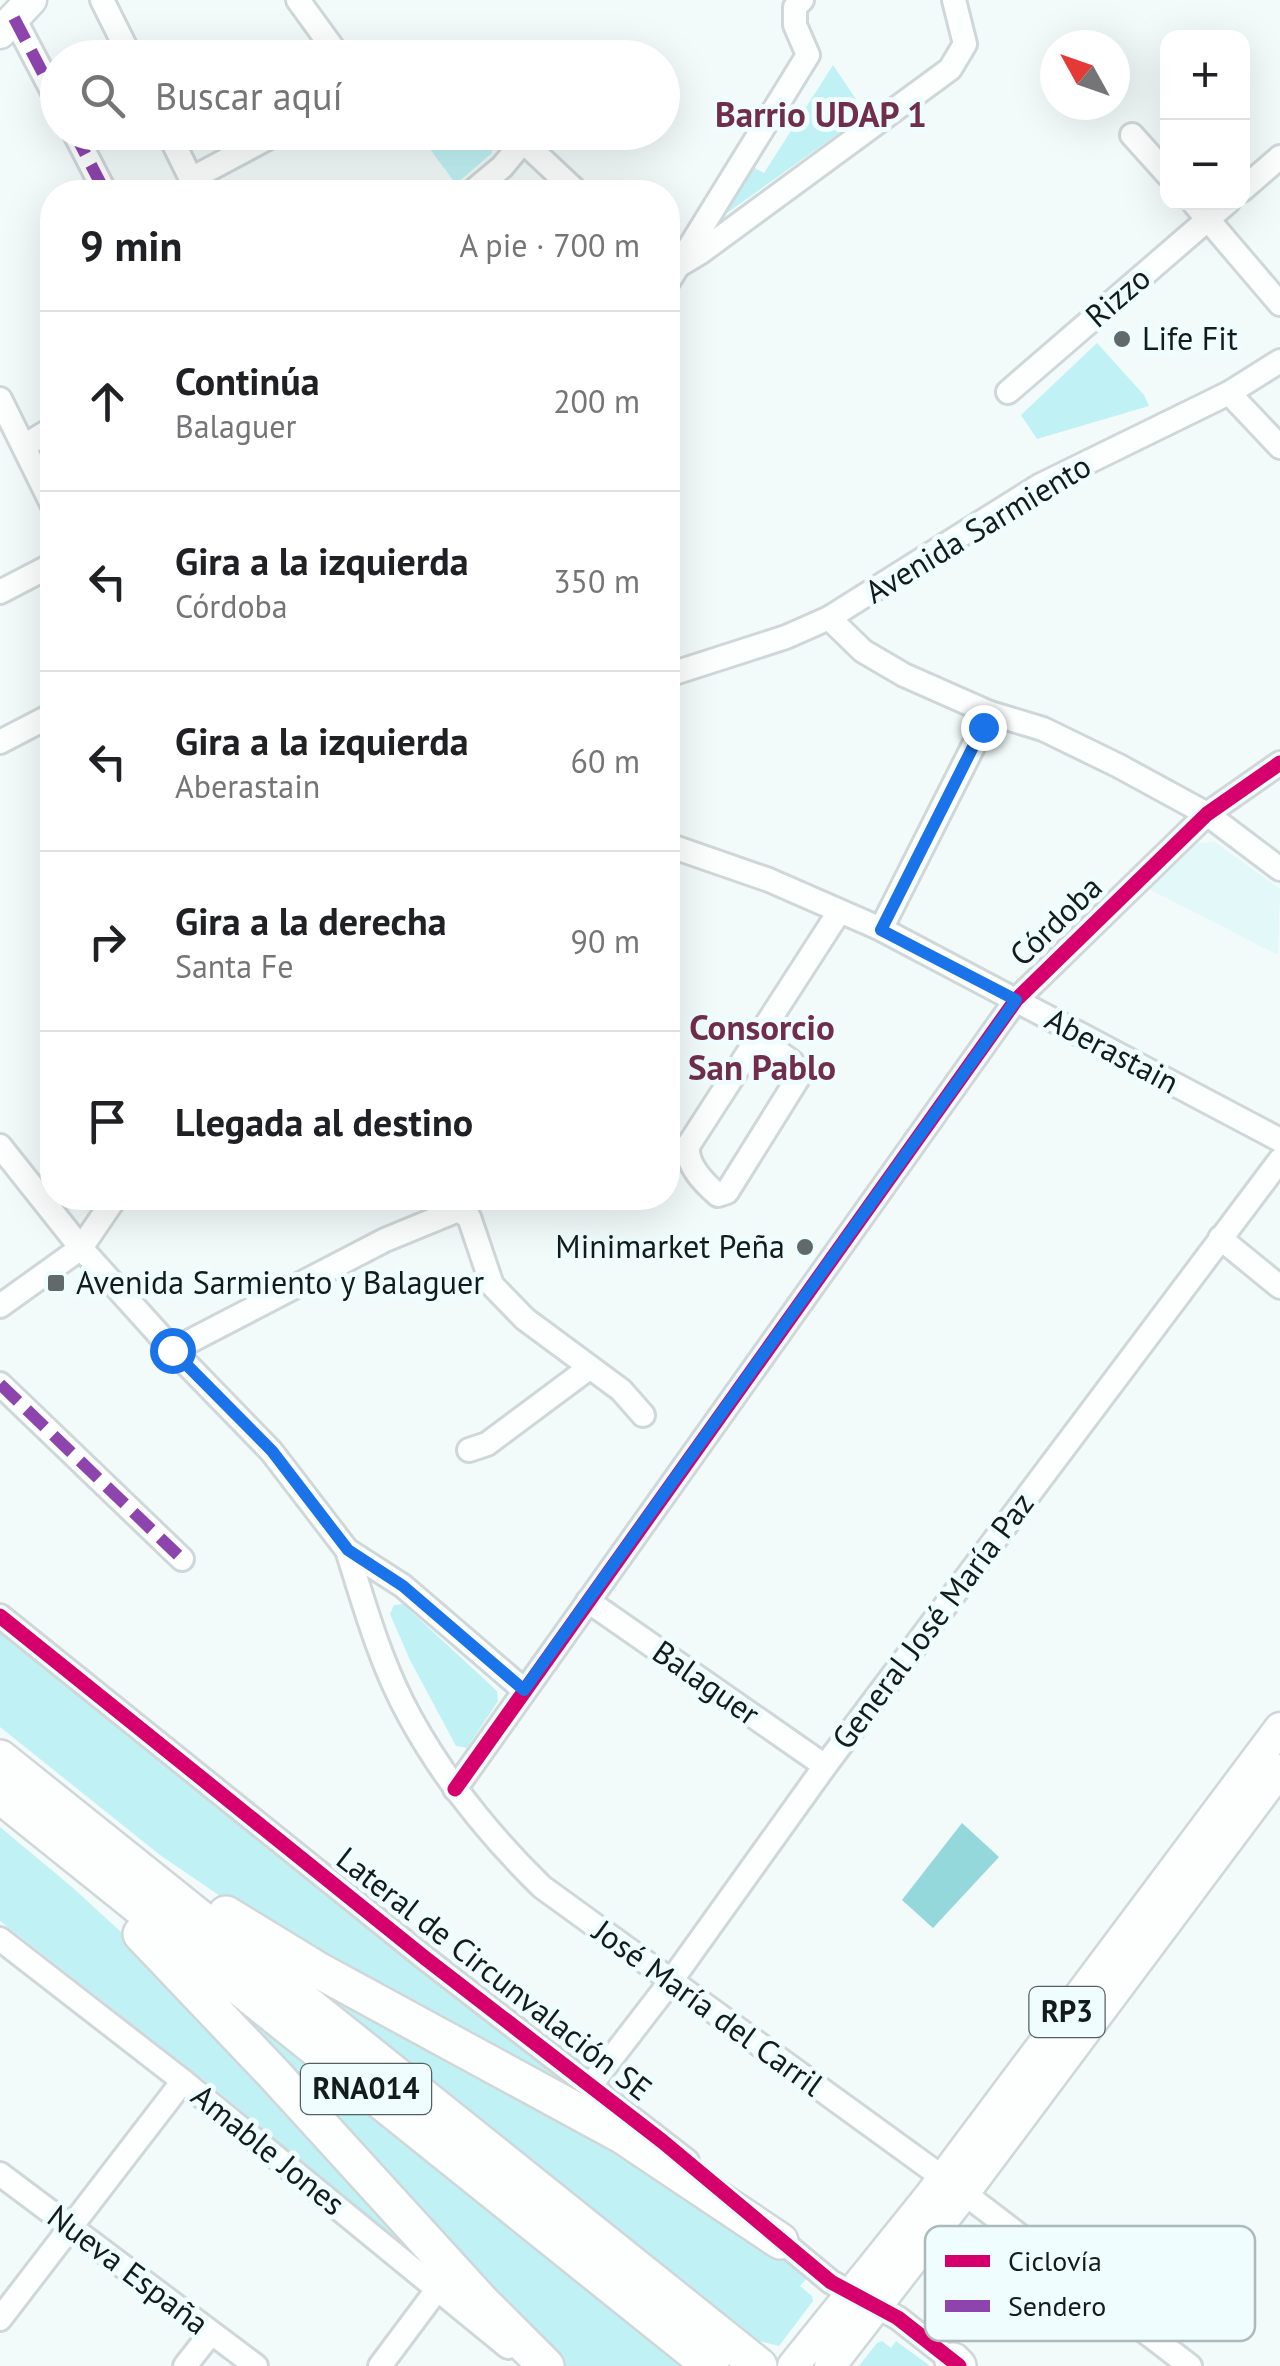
<!DOCTYPE html>
<html lang="es">
<head>
<meta charset="utf-8">
<style>
  body { margin:0; font-family:"PT Sans",sans-serif; background:#f2f2f2; color:#202124 }
  .controls { position:absolute; right:30px; top:30px; display:grid; overflow:hidden; border-radius:20px; box-shadow:0 10px 40px #0002 }
  .controls button { width:90px; height:90px; display:grid; place-items:center; padding:0; border:0; border-bottom:2px solid #e0e0e0; background:#fff; color:#202124; font:50px sans-serif }
  .compass { position:absolute; left:1040px; top:30px; width:90px; height:90px; border-radius:50%; background:#fff; box-shadow:0 10px 40px #0002; rotate:310deg }
  .stop { position:absolute; width:30px; height:30px; margin:-22px; border:8px solid #1a73e8; border-radius:50%; background:#fff }
  .stop.end { background:#1a73e8; border-color:#fff; box-shadow:0 2px 10px #0008 }
  .list { margin:0; padding:0; list-style:none }
  h2 { display:flex; justify-content:space-between; align-items:center; height:130px; margin:0; padding:0 40px; font-size:42px }
  h2 small { font-size:32px; font-weight:400; color:#757577 }
  .list li { display:grid; grid-template-columns:65px 1fr auto; gap:30px; align-items:center; box-sizing:border-box; height:180px; padding:0 40px; border-top:2px solid #e0e0e0 }
  .list b { display:block; font-size:38px; white-space:nowrap }
  .list p { margin:0; font-size:32px; white-space:nowrap; color:#757577 }
  .list em { font-size:32px; font-style:normal; color:#757577 }
  .icon { flex:none; width:55px; height:55px; fill:none; stroke:currentColor; stroke-width:2; stroke-linecap:round; stroke-linejoin:round }
  .map { position:relative; flex:none; width:1280px; height:2366px; overflow:hidden }
  .search { position:absolute; background:#fff; box-shadow:0 10px 40px #0002; left:40px; top:40px; width:640px; height:110px; display:flex; align-items:center; gap:25px; box-sizing:border-box; padding:0 35px; border-radius:55px; color:#757577; font-size:38px }
  .panel { position:absolute; background:#fff; box-shadow:0 10px 40px #0002; left:40px; top:180px; width:640px; height:1030px; border-radius:40px }
  .map>svg:first-child { display:block }
</style>
</head>
<body>
<div class="map">
<svg width="1280" height="2366" viewBox="0 0 1280 2366">
  <rect width="100%" height="100%" fill="#f2fafa"/>
  <!-- built -->
  <polygon fill="#e2f8f9" points="1215,842 1280,889 1278,955 1149,889 1198,843"/>
  <!-- green -->
  <g fill="#c0f2f5">
    <polygon points="833,65 866,114 727,213 724,210 751,166 764,173"/>
    <polygon points="418,133 488,133 492,136 492,153 456,184"/>
    <polygon points="1097,343 1144,395 1149,406 1037,439 1021,415"/>
    <polygon points="403,1604 497,1691 498,1701 467,1748 456,1746 410,1660 390,1614 394,1605"/>
    <polygon points="0,1632 523,2051 621,2124 248,1915 160,1855 0,1727"/>
    <polygon points="0,1827 72,1887 157,1965 435,2272 208,2083 0,1921"/>
    <polygon points="248,1935 719,2206 806,2279 800,2286 812,2296 813,2301 779,2346 747,2338"/>
    <polygon points="207,1983 686,2366 557,2366"/>
    <polygon points="882,2341 891,2348 896,2341 930,2366 859,2366 877,2343"/>
  </g>
  <!-- water -->
  <polygon fill="#94d8dc" points="962,1823 999,1857 933,1928 902,1900"/>
  <g fill="none" stroke-linecap="round" stroke-linejoin="round">
    <!-- minor casing -->
    <g stroke="#cfd7d8" stroke-width="28">
      <g id="minor">
        <polyline points="102,0 131,58"/>
        <polyline points="298,0 340,58"/>
        <polyline points="14,18 58,102"/>
        <polyline points="74,132 105,192"/>
        <polyline points="168,132 196,189"/>
        <polyline points="513,132 577,192"/>
        <polyline points="1132,135 1168,175"/>
        <polyline points="191,179 279,132"/>
        <polyline points="1242,190 1280,157"/>
        <polyline points="472,192 502,167 531,132"/>
        <polyline points="1193,202 1280,304"/>
        <polyline points="676,267 701,252 950,69 965,44 954,0"/>
        <polyline points="668,282 808,55 795,25 795,7 802,0"/>
        <polyline points="1008,392 1228,202"/>
        <polyline points="1229,393 1280,447"/>
        <polyline points="0,399 52,504"/>
        <polyline points="24,446 52,429"/>
        <polyline points="0,592 52,565"/>
        <polyline points="829,618 863,651 904,675 990,713 1043,729 1119,766 1207,814 1280,869"/>
        <polyline points="668,675 786,637 829,618 1039,486 1229,393 1280,361"/>
        <polyline points="0,742 52,715"/>
        <polyline points="668,845 769,880 881,929 1280,1140"/>
        <polyline points="881,929 990,713"/>
        <path d="M759,1038L792,1062L800,1075L727,1192L718,1195C704,1183 686,1165 688,1146L839,912"/>
        <polyline points="0,1146 81,1248 173,1350 271,1451 347,1550 403,1586 524,1690"/>
        <polyline points="1220,1238 1280,1287"/>
        <polyline points="0,1306 81,1248 115,1198"/>
        <polyline points="173,1350 385,1240 458,1210 469,1217 492,1285 525,1319 621,1390 643,1415"/>
        <polyline points="0,1384 182,1559"/>
        <polyline points="469,1450 487,1444 589,1368"/>
        <path d="M347,1550C365,1607 381,1665 410,1717C445,1781 490,1836 542,1887L964,2193L1190,2366"/>
        <polyline points="588,1601 825,1766"/>
        <polyline points="0,1616 425,1958 687,2161"/>
        <polyline points="455,1789 1016,1000 1207,814 1280,763"/>
        <polyline points="0,1939 183,2081 508,2347"/>
        <polyline points="590,2086 671,1981 825,1766 1280,1160"/>
        <polyline points="0,2174 256,2366"/>
        <polyline points="772,2233 831,2282 898,2318 959,2366"/>
        <polyline points="0,2319 183,2081"/>
        <polyline points="185,2366 211,2333"/>
        <polyline points="380,2366 436,2291"/>
      </g>
    </g>
    <!-- major casing -->
    <g stroke="#cfd7d8" stroke-width="35">
      <g id="major">
        <polyline points="0,33 31,0"/>
        <polyline points="793,2366 929,2197 1280,1728"/>
        <polyline points="830,2366 964,2193 1280,1770"/>
      </g>
    </g>
    <!-- highway casing -->
    <g stroke="#cfd7d8" stroke-width="40">
      <g id="highway">
        <polyline points="0,1758 759,2366"/>
        <polyline points="0,1795 711,2366"/>
        <polyline points="226,1914 316,1969 623,2136 780,2241"/>
        <polyline points="141,1934 274,2074 480,2300 546,2366"/>
        <polyline points="953,2361 958,2366"/>
      </g>
    </g>
    <!-- minor -->
    <use href="#minor" stroke="#fdfefe" stroke-width="22"/>
    <!-- major -->
    <use href="#major" stroke="#fdfefe" stroke-width="30"/>
    <!-- highway -->
    <use href="#highway" stroke="#fdfefe" stroke-width="35"/>
    <!-- quiet -->
    <g stroke="#8e44ad" stroke-width="12" stroke-dasharray="25 12" stroke-linecap="butt">
      <polyline points="14,18 58,102"/>
      <polyline points="74,132 105,192"/>
      <polyline points="0,1384 182,1559"/>
    </g>
    <!-- cycleway casing -->
    <g stroke="#effdfe" stroke-width="21">
      <g id="cycleway">
        <polyline points="0,1616 425,1958 662,2141 831,2282 898,2318 959,2366"/>
        <polyline points="455,1789 1016,1000 1207,814 1280,763"/>
      </g>
    </g>
    <!-- cycleway -->
    <use href="#cycleway" stroke="#d6006c" stroke-width="15"/>
  </g>
  <g fill="none" stroke-linecap="round" stroke-linejoin="round">
    <!-- route -->
    <polyline stroke="#1a73e8" stroke-width="12" points="172,1350 272,1451 348,1550 403,1586 524,1690 1016,1000 881,930 983,727"/>
  </g>
  <!-- markers -->
  <g fill="#61696a" stroke="#effdfe" stroke-width="4">
    <circle cx="1122" cy="339" r="10"/>
    <circle cx="805" cy="1247" r="10"/>
    <rect x="46" y="1273" width="20" height="20" rx="5"/>
  </g>
  <g text-anchor="middle" stroke-width="10" stroke-linejoin="round" paint-order="stroke">
    <!-- shield labels -->
    <g fill="#effdfe" stroke="#555f60" stroke-width="2.5">
      <rect x="1029.5" y="1987" width="75" height="50" rx="8"/>
      <rect x="301" y="2064" width="130" height="50" rx="8"/>
    </g>
    <g font-size="30" font-weight="bold" fill="#131b1c">
      <text x="1067" y="2022">RP3</text>
      <text x="366" y="2099">RNA014</text>
    </g>
    <!-- street labels -->
    <g font-size="32" fill="#131b1c" stroke="#effdfe">
      <text transform="translate(1118 297) rotate(-41)" y="11">Rizzo</text>
      <text transform="translate(978 529) rotate(-31)" y="11">Avenida Sarmiento</text>
      <text transform="translate(1056 921) rotate(-44)" y="11">Córdoba</text>
      <text transform="translate(1112 1051) rotate(28)" y="11">Aberastain</text>
      <text transform="translate(933 1621) rotate(-53)" y="11">General José María Paz</text>
      <text transform="translate(706 1683) rotate(35)" y="11">Balaguer</text>
      <text transform="translate(494 1974) rotate(38)" y="11">Lateral de Circunvalación SE</text>
      <text transform="translate(708 2008) rotate(36)" y="11">José María del Carril</text>
      <text transform="translate(268 2150) rotate(39)" y="11">Amable Jones</text>
      <text transform="translate(128 2270) rotate(37)" y="11">Nueva España</text>
    </g>
    <!-- poi labels -->
    <g font-size="32" fill="#131b1c" stroke="#effdfe" text-anchor="start">
      <text x="1142" y="350">Life Fit</text>
      <text x="785" y="1258" text-anchor="end">Minimarket Peña</text>
      <text x="76" y="1294">Avenida Sarmiento y Balaguer</text>
    </g>
    <!-- neighbourhood labels -->
    <g font-size="35" font-weight="bold" fill="#702e4c" stroke="#effdfe">
      <text x="821" y="127">Barrio UDAP 1</text>
      <text x="762" y="1040">Consorcio<tspan x="762" dy="40">San Pablo</tspan></text>
    </g>
  </g>
  <!-- legend -->
  <rect x="925" y="2226" width="330" height="115" rx="15" fill="#effdfe" stroke="#adb9ba" stroke-width="2.5"/>
  <rect x="945" y="2255" width="45" height="12" fill="#d6006c"/>
  <rect x="945" y="2300" width="45" height="12" fill="#8e44ad"/>
  <g font-size="28" fill="#131b1c">
    <text x="1008" y="2271">Ciclovía</text>
    <text x="1008" y="2316">Sendero</text>
  </g>
</svg>
<div class="controls">
<button>+</button>
<button>−</button>
</div>
<svg class="compass" viewBox="-18 -18 36 36"><path d="M0-13l5 13h-10z" fill="#e53935"/><path d="M0 13l5-13h-10z" fill="#757577"/></svg>
<div class="stop" style="left:172px;top:1350px"></div>
<div class="stop end" style="left:983px;top:727px"></div>
<div class="search"><svg class="icon" aria-label="search" viewBox="0 0 24 24"><circle cx="10" cy="10" r="6"/><path d="M15 15l6 6"/></svg>Buscar aquí</div>
<section class="panel">
<h2>9 min<small>A pie · 700 m</small></h2>
<ul class="list">
<li><svg class="icon" aria-label="ahead" viewBox="0 0 24 24"><path d="M12 20V5M6 11l6-6 6 6"/></svg><div><b>Continúa</b><p>Balaguer</p></div><em>200 m</em></li>
<li><svg class="icon" aria-label="left" viewBox="0 0 24 24"><path d="M17 20v-9H6M10 6l-5 5 5 5"/></svg><div><b>Gira a la izquierda</b><p>Córdoba</p></div><em>350 m</em></li>
<li><svg class="icon" aria-label="left" viewBox="0 0 24 24"><path d="M17 20v-9H6M10 6l-5 5 5 5"/></svg><div><b>Gira a la izquierda</b><p>Aberastain</p></div><em>60 m</em></li>
<li><svg class="icon" aria-label="right" viewBox="0 0 24 24"><path d="M7 20v-9h11M14 6l5 5-5 5"/></svg><div><b>Gira a la derecha</b><p>Santa Fe</p></div><em>90 m</em></li>
<li><svg class="icon" aria-label="arrive" viewBox="0 0 24 24"><path d="M6 21V4h12l-3 4 3 4H6"/></svg><div><b>Llegada al destino</b></div></li>
</ul>
</section>
</div>
</body>
</html>
